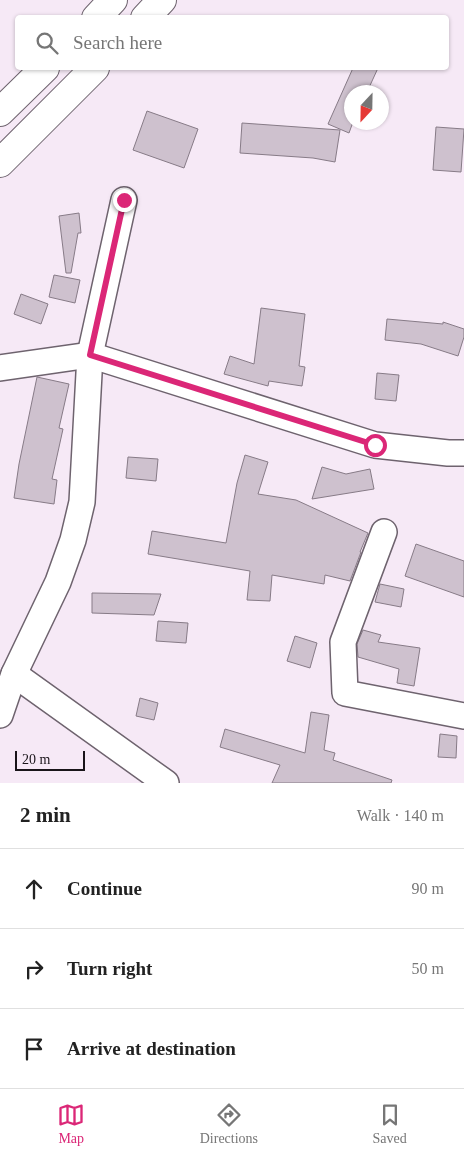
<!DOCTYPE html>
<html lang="en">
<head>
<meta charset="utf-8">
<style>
  body { margin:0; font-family:Georgia,serif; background:#f2f2f2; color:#222 }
  .compass { position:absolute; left:344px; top:85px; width:45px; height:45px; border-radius:50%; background:#fff; box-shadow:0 1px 4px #0004; rotate:202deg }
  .scale { position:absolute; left:15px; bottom:12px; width:70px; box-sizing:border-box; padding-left:5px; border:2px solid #191419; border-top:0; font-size:14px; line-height:18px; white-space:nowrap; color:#191419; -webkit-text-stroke:4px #f6e9f6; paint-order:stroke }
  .stop { position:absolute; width:15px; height:15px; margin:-11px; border:4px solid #db2777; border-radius:50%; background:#fff }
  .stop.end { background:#db2777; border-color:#fff; box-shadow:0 1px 5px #0008 }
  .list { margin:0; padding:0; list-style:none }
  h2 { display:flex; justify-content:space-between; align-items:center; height:65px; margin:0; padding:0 20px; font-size:21px }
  h2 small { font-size:16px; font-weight:400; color:#767676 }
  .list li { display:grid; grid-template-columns:32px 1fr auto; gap:15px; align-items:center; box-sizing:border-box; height:80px; padding:0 20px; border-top:1px solid #e0e0e0 }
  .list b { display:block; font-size:19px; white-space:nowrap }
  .list em { font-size:16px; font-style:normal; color:#767676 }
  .icon { flex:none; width:28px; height:28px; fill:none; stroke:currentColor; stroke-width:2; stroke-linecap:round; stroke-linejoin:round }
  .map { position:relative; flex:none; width:464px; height:783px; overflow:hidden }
  .search { position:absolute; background:#fff; box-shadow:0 1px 4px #0004; left:15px; right:15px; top:15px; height:55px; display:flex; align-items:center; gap:12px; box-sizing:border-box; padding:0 18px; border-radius:5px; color:#767676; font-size:19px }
  .sheet { height:305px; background:#fff }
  nav { display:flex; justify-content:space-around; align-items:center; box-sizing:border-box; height:70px; border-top:1px solid #e0e0e0; background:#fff; font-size:14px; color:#767676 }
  nav a { display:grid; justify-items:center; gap:2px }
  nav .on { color:#db2777 }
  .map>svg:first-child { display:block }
</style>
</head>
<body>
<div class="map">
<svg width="464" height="783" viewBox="0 0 464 783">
  <rect width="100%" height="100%" fill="#f6e9f6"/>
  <!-- building -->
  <g fill="#cec1ce" stroke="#877b87">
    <polygon points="353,68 378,68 367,92 352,92 352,122 353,122 349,133 328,124"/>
    <polygon points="147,111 198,129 184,168 133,150"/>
    <polygon points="242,123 340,130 335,162 313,158 240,153"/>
    <polygon points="436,127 464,129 461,172 433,170"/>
    <polygon points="79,213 81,233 78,233 71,273 66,273 59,216"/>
    <polygon points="54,275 80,280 75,303 49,297"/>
    <polygon points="21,294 48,304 41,324 14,314"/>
    <polygon points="261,308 305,314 299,366 305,367 302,386 269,381 268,386 224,374 230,356 254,364"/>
    <polygon points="387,319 443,324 443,322 464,329 464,337 458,356 421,344 385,340"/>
    <polygon points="377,373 399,375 396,401 375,399"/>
    <polygon points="37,377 69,384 59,428 63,429 52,479 57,480 54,504 14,498 19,464"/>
    <polygon points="245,455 268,462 258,494 296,500 368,533 360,552 361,552 350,581 325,575 324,584 272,575 270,601 247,600 250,571 148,554 152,531 226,543 237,483"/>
    <polygon points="128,457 158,459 156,481 126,478"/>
    <polygon points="322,467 346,474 370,469 374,489 312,499"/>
    <polygon points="416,544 464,561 464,597 405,576"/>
    <polygon points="380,584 404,589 401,607 375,602"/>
    <polygon points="92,593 161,594 154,615 92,613"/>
    <polygon points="158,621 188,623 186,643 156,641"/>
    <polygon points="363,630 381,635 378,642 420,648 414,686 397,683 399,669 358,657 357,644"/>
    <polygon points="295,636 317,643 310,668 287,661"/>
    <polygon points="140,698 158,703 154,720 136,716"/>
    <polygon points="311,712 329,715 324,750 335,753 333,760 392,780 391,783 272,783 280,765 220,747 225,729 305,753"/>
    <polygon points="440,734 457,736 456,758 438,757"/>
  </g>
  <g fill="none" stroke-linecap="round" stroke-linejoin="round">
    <!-- street casing -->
    <g stroke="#6e636e" stroke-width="28">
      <g id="street">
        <polyline points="0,368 90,355 375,445 448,453 464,453"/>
        <polyline points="384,532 343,642 345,693 464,716"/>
        <polyline points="14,674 166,783"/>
        <polyline points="0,715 14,674 58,582 73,540 82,502 90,355 124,200"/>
      </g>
    </g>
    <!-- secondary casing -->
    <g stroke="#6e636e" stroke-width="30">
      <g id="secondary">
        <polyline points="96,18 113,0"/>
        <polyline points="145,18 162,0"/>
        <polyline points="0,112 45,68"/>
        <polyline points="0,163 95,68"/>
      </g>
    </g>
    <!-- street -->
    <use href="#street" stroke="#fff" stroke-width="25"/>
    <!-- secondary -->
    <use href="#secondary" stroke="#fff" stroke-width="28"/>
  </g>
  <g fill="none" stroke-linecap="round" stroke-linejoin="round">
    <!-- route -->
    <polyline stroke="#db2777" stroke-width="6" points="124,200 90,355 375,445"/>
  </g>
</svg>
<svg class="compass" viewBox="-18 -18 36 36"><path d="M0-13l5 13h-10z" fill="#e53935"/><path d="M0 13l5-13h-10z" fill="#767676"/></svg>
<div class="scale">20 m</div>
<div class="stop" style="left:375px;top:445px"></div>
<div class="stop end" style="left:124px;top:200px"></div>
<div class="search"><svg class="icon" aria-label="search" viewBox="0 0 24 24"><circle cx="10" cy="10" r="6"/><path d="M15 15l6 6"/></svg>Search here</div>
</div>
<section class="sheet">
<h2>2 min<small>Walk · 140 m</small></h2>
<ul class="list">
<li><svg class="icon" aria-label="ahead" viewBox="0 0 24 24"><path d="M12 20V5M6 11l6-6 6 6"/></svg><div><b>Continue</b></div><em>90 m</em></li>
<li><svg class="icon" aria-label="right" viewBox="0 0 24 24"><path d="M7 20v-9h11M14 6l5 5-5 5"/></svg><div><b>Turn right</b></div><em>50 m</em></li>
<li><svg class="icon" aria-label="arrive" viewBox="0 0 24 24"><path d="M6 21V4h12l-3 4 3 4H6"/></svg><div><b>Arrive at destination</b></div></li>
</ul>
</section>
<nav>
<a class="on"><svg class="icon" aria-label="map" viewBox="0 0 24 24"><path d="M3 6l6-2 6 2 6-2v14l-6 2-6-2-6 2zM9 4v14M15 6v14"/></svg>Map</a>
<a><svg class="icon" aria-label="directions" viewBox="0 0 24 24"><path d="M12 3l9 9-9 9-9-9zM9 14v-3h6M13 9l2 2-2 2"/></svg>Directions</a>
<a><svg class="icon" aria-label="saved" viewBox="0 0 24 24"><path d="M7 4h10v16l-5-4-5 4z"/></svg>Saved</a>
</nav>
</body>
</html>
